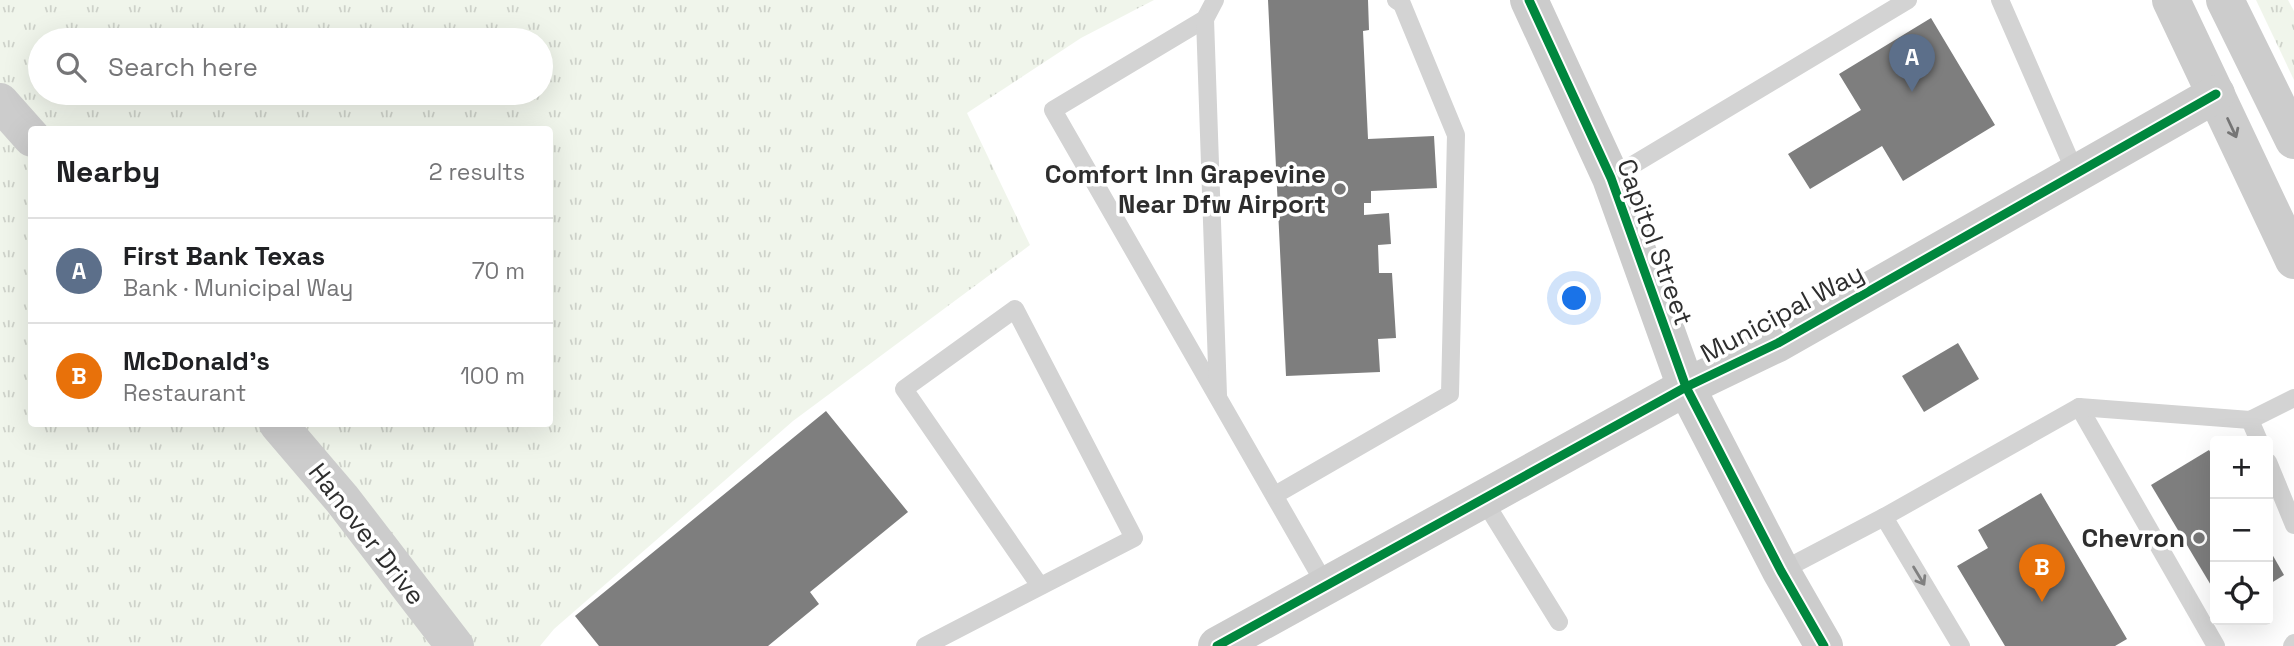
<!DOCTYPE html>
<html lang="en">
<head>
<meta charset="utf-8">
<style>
  body { margin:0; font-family:"Space Grotesk",sans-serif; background:#f2f2f2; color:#202124 }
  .controls { position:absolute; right:21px; bottom:21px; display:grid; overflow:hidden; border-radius:7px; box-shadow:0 7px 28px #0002 }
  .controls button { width:63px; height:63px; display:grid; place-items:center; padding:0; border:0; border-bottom:2px solid #e0e0e0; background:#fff; color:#202124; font:35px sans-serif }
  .you { position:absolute; left:1575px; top:299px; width:24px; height:24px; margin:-18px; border:5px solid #fff; border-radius:50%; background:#1a73e8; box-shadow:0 0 0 10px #1a73e833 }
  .badge { display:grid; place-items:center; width:46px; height:46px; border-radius:50%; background:#777; color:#fff; font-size:23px; font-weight:700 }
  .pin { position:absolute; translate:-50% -58px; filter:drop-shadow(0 2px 4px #0008) }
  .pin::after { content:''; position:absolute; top:37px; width:24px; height:21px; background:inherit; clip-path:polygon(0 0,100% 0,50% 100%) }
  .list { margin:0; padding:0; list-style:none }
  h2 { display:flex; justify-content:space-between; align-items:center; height:91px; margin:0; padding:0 28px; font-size:30px }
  h2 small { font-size:23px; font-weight:400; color:#757577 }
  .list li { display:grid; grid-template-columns:46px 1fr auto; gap:21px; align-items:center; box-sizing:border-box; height:105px; padding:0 28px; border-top:2px solid #e0e0e0 }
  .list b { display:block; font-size:26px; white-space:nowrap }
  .list p { margin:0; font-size:23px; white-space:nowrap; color:#757577 }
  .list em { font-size:23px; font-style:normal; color:#757577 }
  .icon { flex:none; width:38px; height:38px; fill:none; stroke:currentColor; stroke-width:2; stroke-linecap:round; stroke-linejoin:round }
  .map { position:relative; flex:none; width:2294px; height:646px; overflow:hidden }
  .search { position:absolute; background:#fff; box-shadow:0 7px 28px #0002; left:28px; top:28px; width:525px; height:77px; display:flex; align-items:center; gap:18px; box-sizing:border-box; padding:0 24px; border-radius:38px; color:#757577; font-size:26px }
  .panel { position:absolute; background:#fff; box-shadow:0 7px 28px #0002; left:28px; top:126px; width:525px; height:301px; border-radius:7px }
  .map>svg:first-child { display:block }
</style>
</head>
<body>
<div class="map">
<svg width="2294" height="646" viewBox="0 0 2294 646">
  <defs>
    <pattern id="grass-tufts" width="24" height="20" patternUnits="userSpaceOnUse" patternTransform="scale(1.75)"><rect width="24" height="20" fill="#f0f5eb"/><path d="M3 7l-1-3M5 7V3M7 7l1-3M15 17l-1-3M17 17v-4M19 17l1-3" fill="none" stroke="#ced2ca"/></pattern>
  </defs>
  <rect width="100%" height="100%" fill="#fff"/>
  <!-- grass -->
  <g fill="url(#grass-tufts)" fill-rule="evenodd">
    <path d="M0,0H1154L1081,38L967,113L1030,245L793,421L554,629L540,646H0ZM40,40H541V93H40ZM32,130H550V424H32Z"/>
    <polygon points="2256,0 2288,0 2294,11 2294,80"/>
  </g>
  <!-- building -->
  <g fill="#7e7e7e">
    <polygon points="1268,0 1368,0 1369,30 1363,31 1368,139 1434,136 1437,188 1371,191 1371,203 1364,203 1364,215 1389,213 1391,244 1378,245 1379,273 1392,273 1396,338 1378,339 1380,372 1286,376"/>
    <polygon points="1931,18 1995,125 1903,181 1882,146 1810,189 1788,154 1861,110 1839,74"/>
    <polygon points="1958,343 1979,379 1924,412 1902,376"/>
    <polygon points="826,411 908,512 810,592 819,604 768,646 599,646 575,616"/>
    <polygon points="2209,450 2215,460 2215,592 2151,485"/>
    <polygon points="2041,493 2127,639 2115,646 2005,646 1957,566 1988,548 1978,530"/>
    <polygon points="2268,547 2284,575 2268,585"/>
  </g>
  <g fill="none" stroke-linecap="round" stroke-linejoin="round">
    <!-- lane -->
    <g stroke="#d3d3d3" stroke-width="18">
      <polyline points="1215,0 1205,19 1053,110 1326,586"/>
      <polyline points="2000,0 2076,174"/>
      <polyline points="1205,19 1218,395"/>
      <polyline points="1611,178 1908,0"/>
      <polyline points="2079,407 2216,646"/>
      <polyline points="2250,420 2259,441"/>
      <polyline points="2268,462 2294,525"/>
      <polyline points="1275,495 1450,394 1456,135 1402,4 1396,0"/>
      <polyline points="1483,499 1559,622"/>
      <polyline points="1884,517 1961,646"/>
      <polyline points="1781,571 1884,517 2079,407 2250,420 2294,398"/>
      <polyline points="925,646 1134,538 1015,309 904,389 1040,586"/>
      <polyline points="2292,646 2294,643"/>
    </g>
    <!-- secondary -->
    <g stroke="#ccc" stroke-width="38">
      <polyline points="1529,0 1611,178 1686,387 1781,571 1824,646"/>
      <polyline points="2171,0 2294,260"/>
      <polyline points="2225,0 2294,140"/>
      <polyline points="0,102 32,138"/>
      <polyline points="278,424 342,499 455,646"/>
      <polyline points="1217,646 1686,387 1778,343 2216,94"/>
    </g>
    <!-- cycleway casing -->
    <g stroke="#fff" stroke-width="13">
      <g id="cycleway">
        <polyline points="1529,0 1611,178 1686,387 1781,571 1824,646"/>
        <polyline points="1217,646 1686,387 1778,343 2216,94"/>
      </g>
    </g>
    <!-- cycleway -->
    <use href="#cycleway" stroke="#00873e" stroke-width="9"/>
  </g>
  <!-- one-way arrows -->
  <defs><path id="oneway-shaft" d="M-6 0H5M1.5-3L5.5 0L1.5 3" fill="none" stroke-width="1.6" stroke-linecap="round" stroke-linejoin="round" transform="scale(1.75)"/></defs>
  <use stroke="#757575" href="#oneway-shaft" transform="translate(2232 128) rotate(65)"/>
  <use stroke="#808080" href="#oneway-shaft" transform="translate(1919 576) rotate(59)"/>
  <!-- markers -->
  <g fill="#777" stroke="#fff" stroke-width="2.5">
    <circle cx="1340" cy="189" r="7"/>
    <circle cx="2199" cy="538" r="7"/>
  </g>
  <g text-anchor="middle" stroke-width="7" stroke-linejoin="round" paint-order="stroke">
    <!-- poi labels -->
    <g font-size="26" font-weight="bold" fill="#2e2e2e" stroke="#fff" text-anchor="end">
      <text x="1326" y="183">Comfort Inn Grapevine<tspan x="1326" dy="30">Near Dfw Airport</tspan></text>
      <text x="2185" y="547">Chevron</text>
    </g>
    <!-- street labels -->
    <g font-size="26" fill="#2e2e2e" stroke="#fff">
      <text transform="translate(1655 242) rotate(70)" y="9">Capitol Street</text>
      <text transform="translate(1782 313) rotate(-28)" y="9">Municipal Way</text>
      <text transform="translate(367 534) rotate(52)" y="9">Hanover Drive</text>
    </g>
  </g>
</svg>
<div class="controls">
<button>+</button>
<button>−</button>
<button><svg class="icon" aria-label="locate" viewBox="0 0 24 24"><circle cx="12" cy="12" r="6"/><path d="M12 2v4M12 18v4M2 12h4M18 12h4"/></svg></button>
</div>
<div class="you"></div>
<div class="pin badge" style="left:1912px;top:92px;background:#5c6f8a">A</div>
<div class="pin badge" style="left:2042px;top:602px;background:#e8710a">B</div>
<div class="search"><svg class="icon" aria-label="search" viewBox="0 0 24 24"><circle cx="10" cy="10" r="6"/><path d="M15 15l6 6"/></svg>Search here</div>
<section class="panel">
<h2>Nearby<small>2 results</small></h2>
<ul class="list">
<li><span class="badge" style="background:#5c6f8a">A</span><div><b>First Bank Texas</b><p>Bank · Municipal Way</p></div><em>70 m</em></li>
<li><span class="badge" style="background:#e8710a">B</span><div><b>McDonald's</b><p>Restaurant</p></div><em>100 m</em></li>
</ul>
</section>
</div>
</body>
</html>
